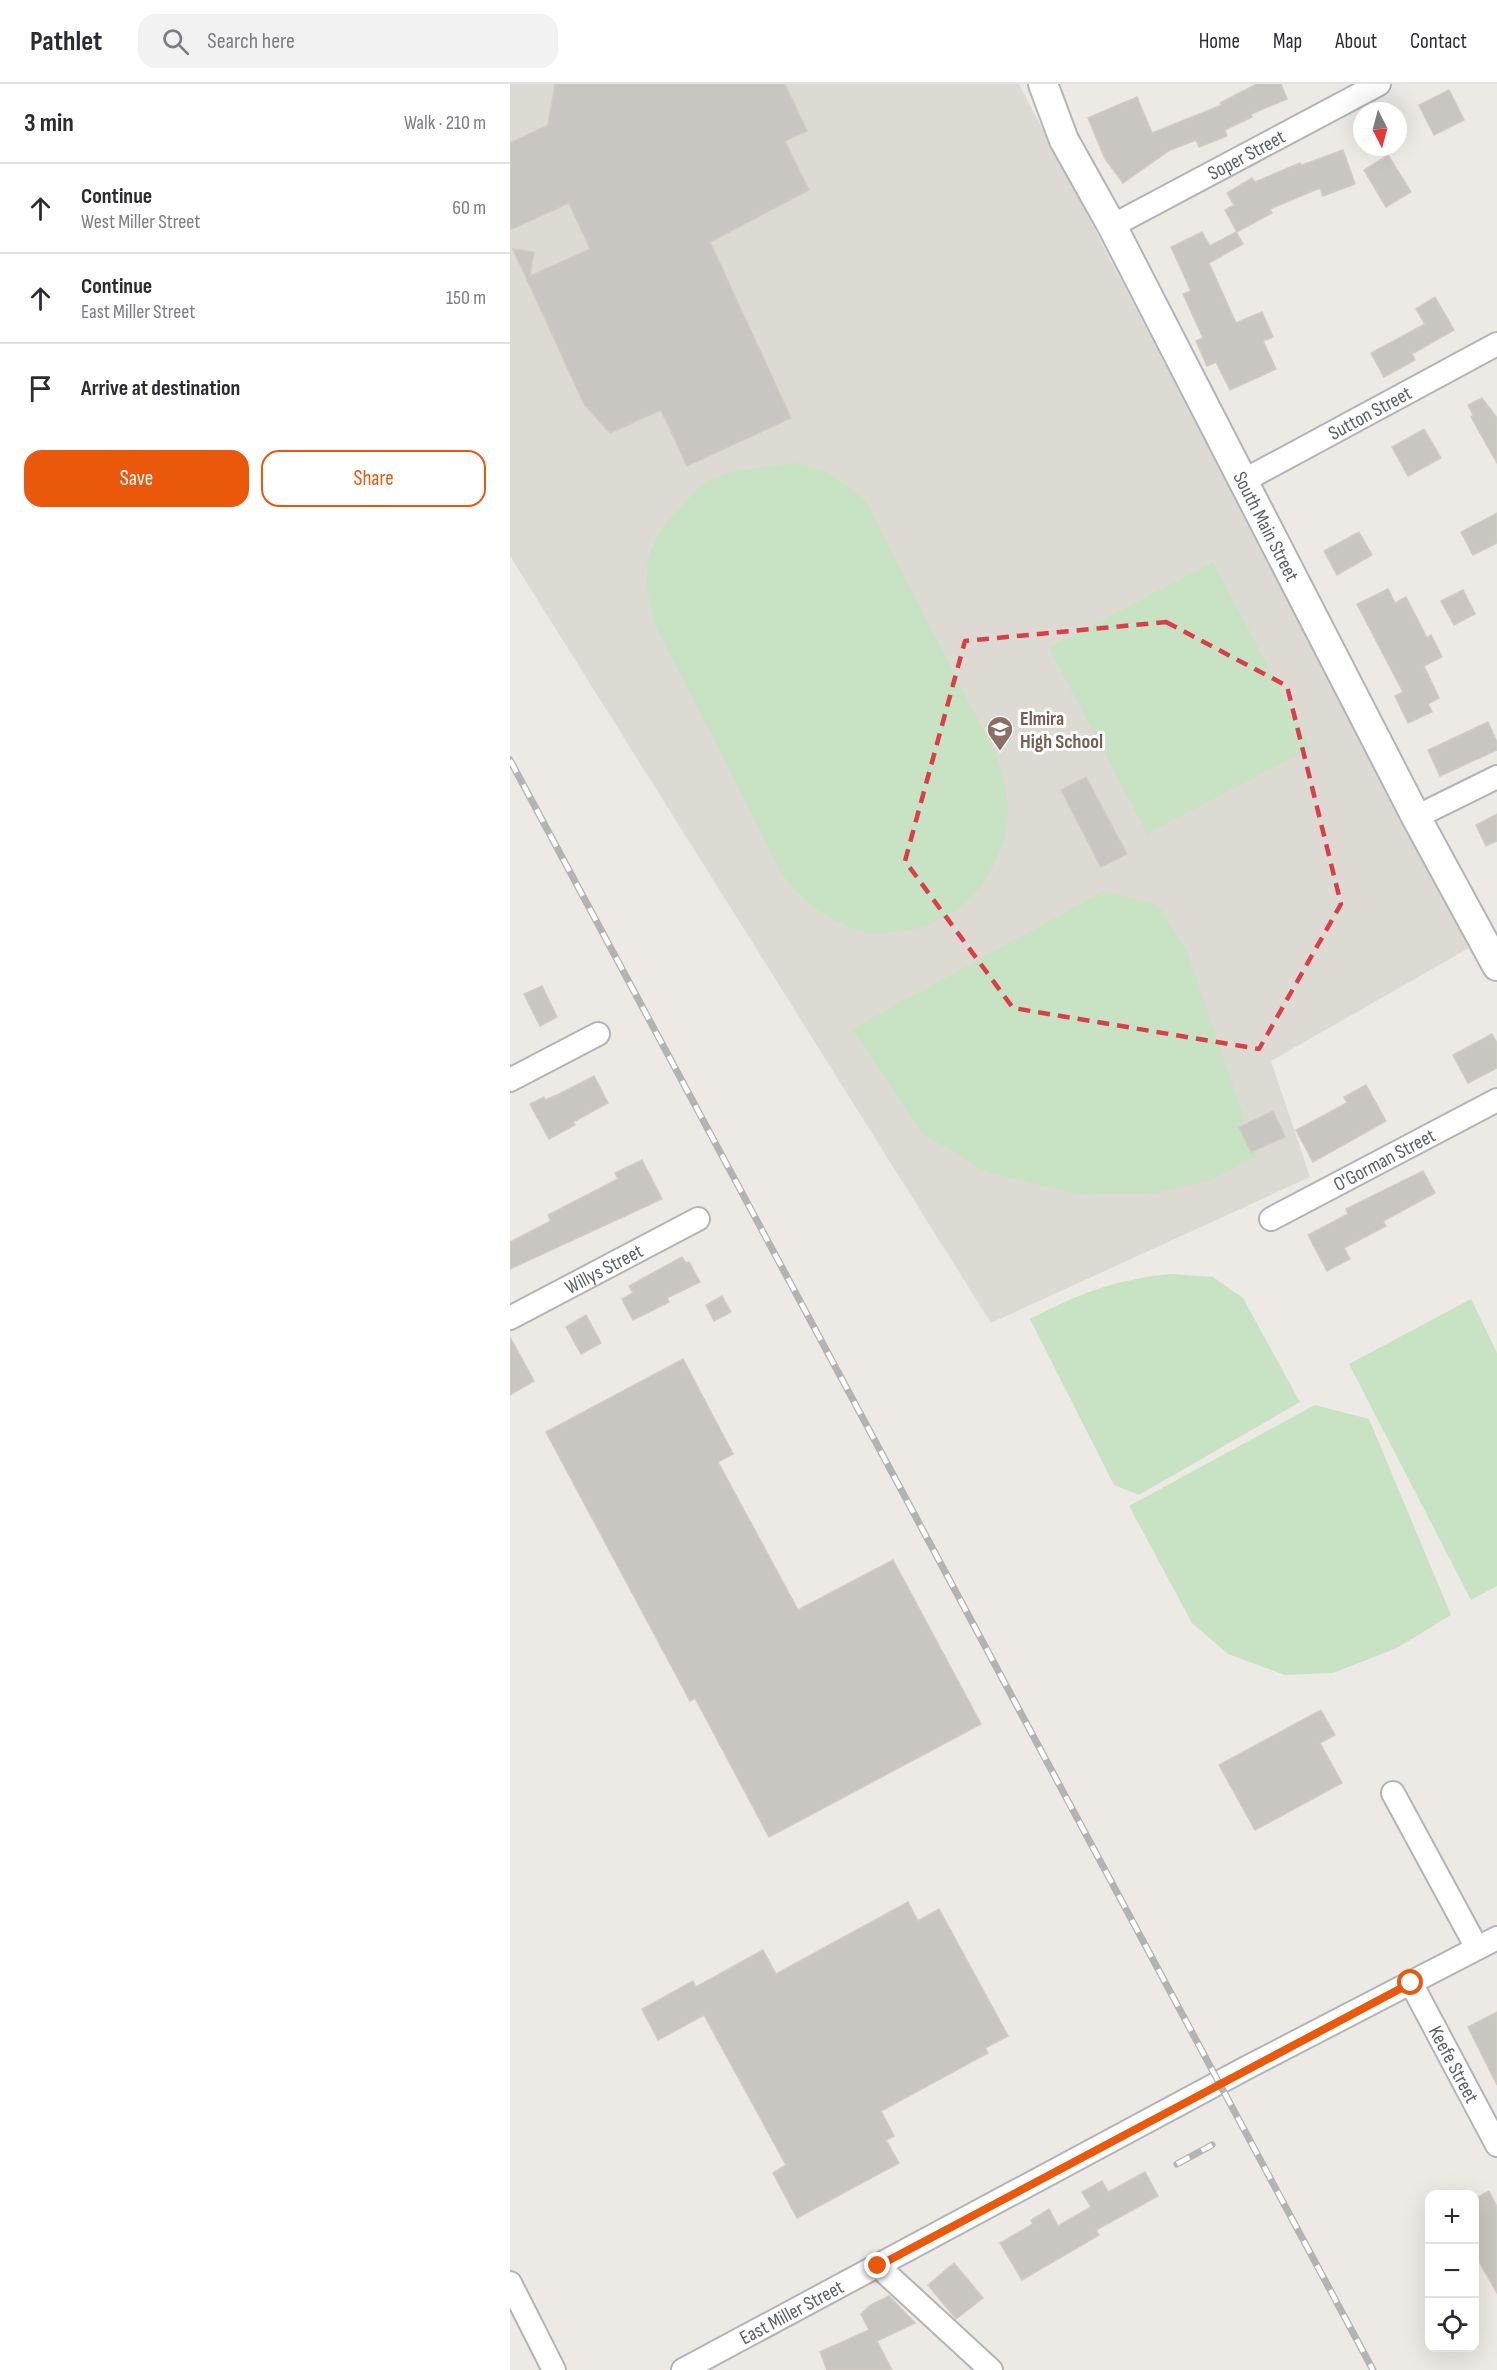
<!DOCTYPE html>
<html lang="en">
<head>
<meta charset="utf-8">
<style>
  body { margin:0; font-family:"Sofia Sans Condensed",sans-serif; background:#f2f2f3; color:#2b2b33 }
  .controls { position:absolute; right:18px; bottom:18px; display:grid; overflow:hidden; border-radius:12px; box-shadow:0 6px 24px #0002 }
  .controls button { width:54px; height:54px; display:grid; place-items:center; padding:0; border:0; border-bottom:2px solid #e1e1e2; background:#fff; color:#2b2b33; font:30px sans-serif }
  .compass { position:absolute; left:843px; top:18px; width:54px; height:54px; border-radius:50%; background:#fff; box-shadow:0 6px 24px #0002; rotate:174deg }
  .stop { position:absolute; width:18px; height:18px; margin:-14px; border:4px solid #ea580c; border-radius:50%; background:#fff }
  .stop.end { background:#ea580c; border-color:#fff; box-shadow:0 2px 6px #0008 }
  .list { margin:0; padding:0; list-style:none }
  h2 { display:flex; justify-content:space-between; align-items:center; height:78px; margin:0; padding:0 24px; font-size:26px }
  h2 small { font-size:20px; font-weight:400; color:#7c7c81 }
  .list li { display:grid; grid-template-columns:39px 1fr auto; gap:18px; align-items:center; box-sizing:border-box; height:90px; padding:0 24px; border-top:2px solid #e1e1e2 }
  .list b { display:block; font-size:22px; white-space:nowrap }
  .list p { margin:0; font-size:20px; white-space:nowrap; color:#7c7c81 }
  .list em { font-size:20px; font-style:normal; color:#7c7c81 }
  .actions { display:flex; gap:12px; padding:18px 24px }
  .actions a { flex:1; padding:14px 0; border:2px solid #ea580c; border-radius:18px; text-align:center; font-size:21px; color:#ea580c }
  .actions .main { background:#ea580c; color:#fff }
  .icon { flex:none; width:33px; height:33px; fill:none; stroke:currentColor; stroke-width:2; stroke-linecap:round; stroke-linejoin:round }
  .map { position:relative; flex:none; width:987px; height:2286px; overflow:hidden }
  header { display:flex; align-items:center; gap:36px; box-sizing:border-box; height:84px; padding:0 30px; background:#fff; border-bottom:2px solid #e1e1e2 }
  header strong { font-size:28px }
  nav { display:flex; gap:33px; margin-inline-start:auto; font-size:21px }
  .search { width:420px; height:54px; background:#f2f2f3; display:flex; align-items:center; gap:15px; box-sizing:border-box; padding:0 21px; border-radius:18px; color:#7c7c81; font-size:22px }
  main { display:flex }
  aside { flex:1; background:#fff }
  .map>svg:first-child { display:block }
</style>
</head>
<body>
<header>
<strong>Pathlet</strong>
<div class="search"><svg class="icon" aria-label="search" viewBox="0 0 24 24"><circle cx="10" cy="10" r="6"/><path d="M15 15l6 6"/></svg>Search here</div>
<nav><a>Home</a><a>Map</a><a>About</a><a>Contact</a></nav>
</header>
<main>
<aside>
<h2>3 min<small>Walk · 210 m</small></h2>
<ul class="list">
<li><svg class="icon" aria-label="ahead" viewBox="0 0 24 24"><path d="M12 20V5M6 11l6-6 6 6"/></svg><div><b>Continue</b><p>West Miller Street</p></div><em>60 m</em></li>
<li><svg class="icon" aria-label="ahead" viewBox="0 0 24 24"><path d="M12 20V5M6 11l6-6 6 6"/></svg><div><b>Continue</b><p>East Miller Street</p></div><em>150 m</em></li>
<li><svg class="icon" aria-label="arrive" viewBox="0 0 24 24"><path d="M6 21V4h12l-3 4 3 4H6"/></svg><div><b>Arrive at destination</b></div></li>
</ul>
<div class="actions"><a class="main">Save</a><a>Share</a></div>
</aside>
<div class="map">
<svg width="987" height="2286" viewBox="0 0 987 2286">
  <rect width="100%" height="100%" fill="#edeae5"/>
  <!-- education -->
  <polygon fill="#dddad3" points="0,0 509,0 959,864 761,977 800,1093 481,1239 0,472"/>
  <!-- green -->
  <g fill="#c7e3c3">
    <path d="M288,379L318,388L356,417L485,669C493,692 501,716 497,741C486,801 443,846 381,848C372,849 361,851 354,848C320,839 290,816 271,788L146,543C130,488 132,460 175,419C181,412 189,401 198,397C219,385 263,382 288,379Z"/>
    <polygon points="703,478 801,664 637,750 539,564"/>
    <polygon points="594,807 648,821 677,867 747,1072 701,1096 646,1109 567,1110 476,1088 412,1049 342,945"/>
    <path d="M660,1190L703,1193L733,1214L790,1318L629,1411L604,1401L520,1235C570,1209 604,1196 660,1190Z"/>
    <polygon points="961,1215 987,1269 987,1502 961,1516 839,1280"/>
    <polygon points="805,1321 859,1335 941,1531 887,1564 823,1589 775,1591 718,1570 682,1539 619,1422"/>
  </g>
  <!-- building -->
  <g fill="#c9c5c1" stroke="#d2cbc3" stroke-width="1.5">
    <polygon points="45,0 275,0 297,47 275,57 299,106 200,158 281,334 177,382 151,326 100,349 74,320 3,165 24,168 20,192 80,165 59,119 0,146 0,59 38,41"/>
    <polygon points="747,0 771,0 777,15 741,30 742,33 715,46 717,52 689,63 686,56 660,66 613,99 595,75 578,34 627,13 642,49 712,21 710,19"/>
    <polygon points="939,6 954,36 924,51 909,21"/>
    <polygon points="833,66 845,100 813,112 810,104 760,125 762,129 727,148 715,126 724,121 717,109 742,94 745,98 790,79 792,81"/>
    <polygon points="878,71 901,108 876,123 854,86"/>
    <polygon points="692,148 700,162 726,148 733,160 699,179 726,239 752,228 763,253 753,257 766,285 720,306 706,278 697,282 686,257 693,254 673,210 681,207 661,163"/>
    <polygon points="925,213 944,246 902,270 905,276 874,293 861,269 915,240 906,225"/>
    <polygon points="972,314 987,334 987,379 961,333 963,331 958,321"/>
    <polygon points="914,345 931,374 898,392 882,363"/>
    <polygon points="987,429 987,459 963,471 951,448"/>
    <polygon points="849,448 862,471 827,491 814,467"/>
    <polygon points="878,505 885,519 896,513 917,554 921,551 932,573 914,582 929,614 918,620 922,628 898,639 885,612 893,608 847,520"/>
    <polygon points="953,506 965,530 944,541 931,517"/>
    <polygon points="978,638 987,658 987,666 930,692 918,666"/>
    <polygon points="576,693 617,770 591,783 551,706"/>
    <polygon points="987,730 987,757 976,762 966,741"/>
    <polygon points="32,902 47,933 30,942 14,910"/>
    <polygon points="982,950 987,959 987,984 958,999 943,971"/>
    <polygon points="84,992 98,1019 63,1038 65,1041 39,1055 20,1020 34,1013 35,1016 49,1010"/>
    <polygon points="856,1001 876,1037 803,1078 786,1046 837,1019 834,1013"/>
    <polygon points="763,1027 775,1053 741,1068 729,1043"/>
    <polygon points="132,1076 152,1115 0,1185 0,1158 41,1137 38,1131 108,1095 105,1089"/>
    <polygon points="913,1087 925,1109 873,1137 876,1142 834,1164 840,1175 817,1187 798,1151 838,1130 836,1125"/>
    <polygon points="172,1173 176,1179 179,1178 190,1198 157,1214 159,1218 123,1236 112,1215 123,1209 119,1202"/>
    <polygon points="212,1212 221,1228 204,1237 196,1221"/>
    <polygon points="76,1231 91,1259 71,1270 56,1243"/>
    <polygon points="0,1253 24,1297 0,1311"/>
    <polygon points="173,1275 223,1370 208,1378 288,1526 383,1476 471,1640 259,1753 185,1614 180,1617 36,1348"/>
    <polygon points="811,1626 825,1651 810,1659 832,1699 745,1746 709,1681"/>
    <polygon points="398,1818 408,1837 429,1825 498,1952 475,1964 478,1969 371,2027 384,2052 376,2056 389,2079 287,2134 263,2089 276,2081 194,1931 148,1956 132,1925 183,1897 186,1903 253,1866 266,1890"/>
    <polygon points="987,1928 987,2001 958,1943"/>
    <polygon points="635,2088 648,2112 586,2146 589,2151 512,2196 490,2159 523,2140 521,2136 539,2125 548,2142 581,2123 572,2108 592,2097 598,2108"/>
    <polygon points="979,2107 987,2123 987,2209 964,2169 964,2115"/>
    <polygon points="444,2179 473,2214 446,2235 418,2201"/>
    <polygon points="379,2212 405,2239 367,2257 382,2286 317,2286 310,2268 359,2246 351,2230 361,2221"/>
  </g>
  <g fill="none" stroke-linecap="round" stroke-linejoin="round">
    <!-- minor casing -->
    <g stroke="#b2b5b8" stroke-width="26">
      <g id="minor">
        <path id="s1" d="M602,142L869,0"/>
        <path id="s2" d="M733,397L987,260"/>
        <polyline points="906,733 987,693"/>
        <polyline points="0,996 88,950"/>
        <path id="s3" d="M761,1135L987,1016"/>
        <path id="s4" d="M0,1234L188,1135"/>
        <polyline points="883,1709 967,1864"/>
        <path id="s5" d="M901,1899L987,2061"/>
        <polyline points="368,2182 481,2286"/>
        <polyline points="0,2199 44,2286"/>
        <path id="s6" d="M173,2286L738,1983L987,1854"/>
      </g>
    </g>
    <!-- tertiary casing -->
    <g stroke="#b2b5b8" stroke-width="32">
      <g id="tertiary">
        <path id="s7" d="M533,0L554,56L602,142L906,733L987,882"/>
      </g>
    </g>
    <!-- minor -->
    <use href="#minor" stroke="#fff" stroke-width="22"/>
    <!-- tertiary -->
    <use href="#tertiary" stroke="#fff" stroke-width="28"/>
    <!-- rail casing -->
    <g stroke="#b2b3b4" stroke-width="7">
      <g id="rail">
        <polyline points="0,676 863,2286"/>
        <polyline points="667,2080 702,2061"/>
      </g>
    </g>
    <!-- rail -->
    <use href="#rail" stroke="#fff" stroke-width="4.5" stroke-dasharray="14" stroke-linecap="butt"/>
  </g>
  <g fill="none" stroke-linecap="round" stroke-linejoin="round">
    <!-- route -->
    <polyline stroke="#ea580c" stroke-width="8" points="368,2182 901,1899"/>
  </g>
  <!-- marked area -->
  <path fill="none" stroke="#da3e47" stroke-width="4.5" stroke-dasharray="12 8" stroke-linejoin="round" d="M656,538L777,602L831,820L749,965L503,924L395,777L455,557Z"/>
  <!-- icons -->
  <defs>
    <g id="school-pin" transform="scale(1.35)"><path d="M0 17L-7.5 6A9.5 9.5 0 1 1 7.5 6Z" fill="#8d6e63" stroke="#fff"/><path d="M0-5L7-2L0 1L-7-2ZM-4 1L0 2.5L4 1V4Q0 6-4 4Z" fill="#fff"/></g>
  </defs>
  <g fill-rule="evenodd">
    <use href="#school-pin" x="490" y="645"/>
  </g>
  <g text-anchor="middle" stroke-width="6" stroke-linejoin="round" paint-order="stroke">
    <!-- street labels -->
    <g font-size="20" fill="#5c6164" stroke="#fff">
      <text dy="7" stroke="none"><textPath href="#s1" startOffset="152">Soper Street</textPath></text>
      <text dy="7" stroke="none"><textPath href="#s2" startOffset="144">Sutton Street</textPath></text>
      <text dy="7" stroke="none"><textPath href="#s7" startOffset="496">South Main Street</textPath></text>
      <text dy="7" stroke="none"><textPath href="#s3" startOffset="128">O'Gorman Street</textPath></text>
      <text dy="7" stroke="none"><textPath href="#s4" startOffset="106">Willys Street</textPath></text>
      <text dy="7" stroke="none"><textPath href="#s5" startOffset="92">Keefe Street</textPath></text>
      <text dy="7" stroke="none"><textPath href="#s6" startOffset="123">East Miller Street</textPath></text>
    </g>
    <!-- education labels -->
    <g font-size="20" font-weight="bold" fill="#785e54" stroke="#fff" text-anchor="start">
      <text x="510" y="641">Elmira<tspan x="510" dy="23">High School</tspan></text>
    </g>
  </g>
</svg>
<div class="controls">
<button>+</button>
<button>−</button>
<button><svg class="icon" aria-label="locate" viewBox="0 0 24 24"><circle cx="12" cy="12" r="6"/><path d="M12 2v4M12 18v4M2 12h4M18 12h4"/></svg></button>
</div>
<svg class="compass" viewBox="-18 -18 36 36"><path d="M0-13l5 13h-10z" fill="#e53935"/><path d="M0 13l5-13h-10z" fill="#7c7c81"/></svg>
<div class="stop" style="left:901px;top:1899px"></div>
<div class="stop end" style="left:368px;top:2182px"></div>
</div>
</main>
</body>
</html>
